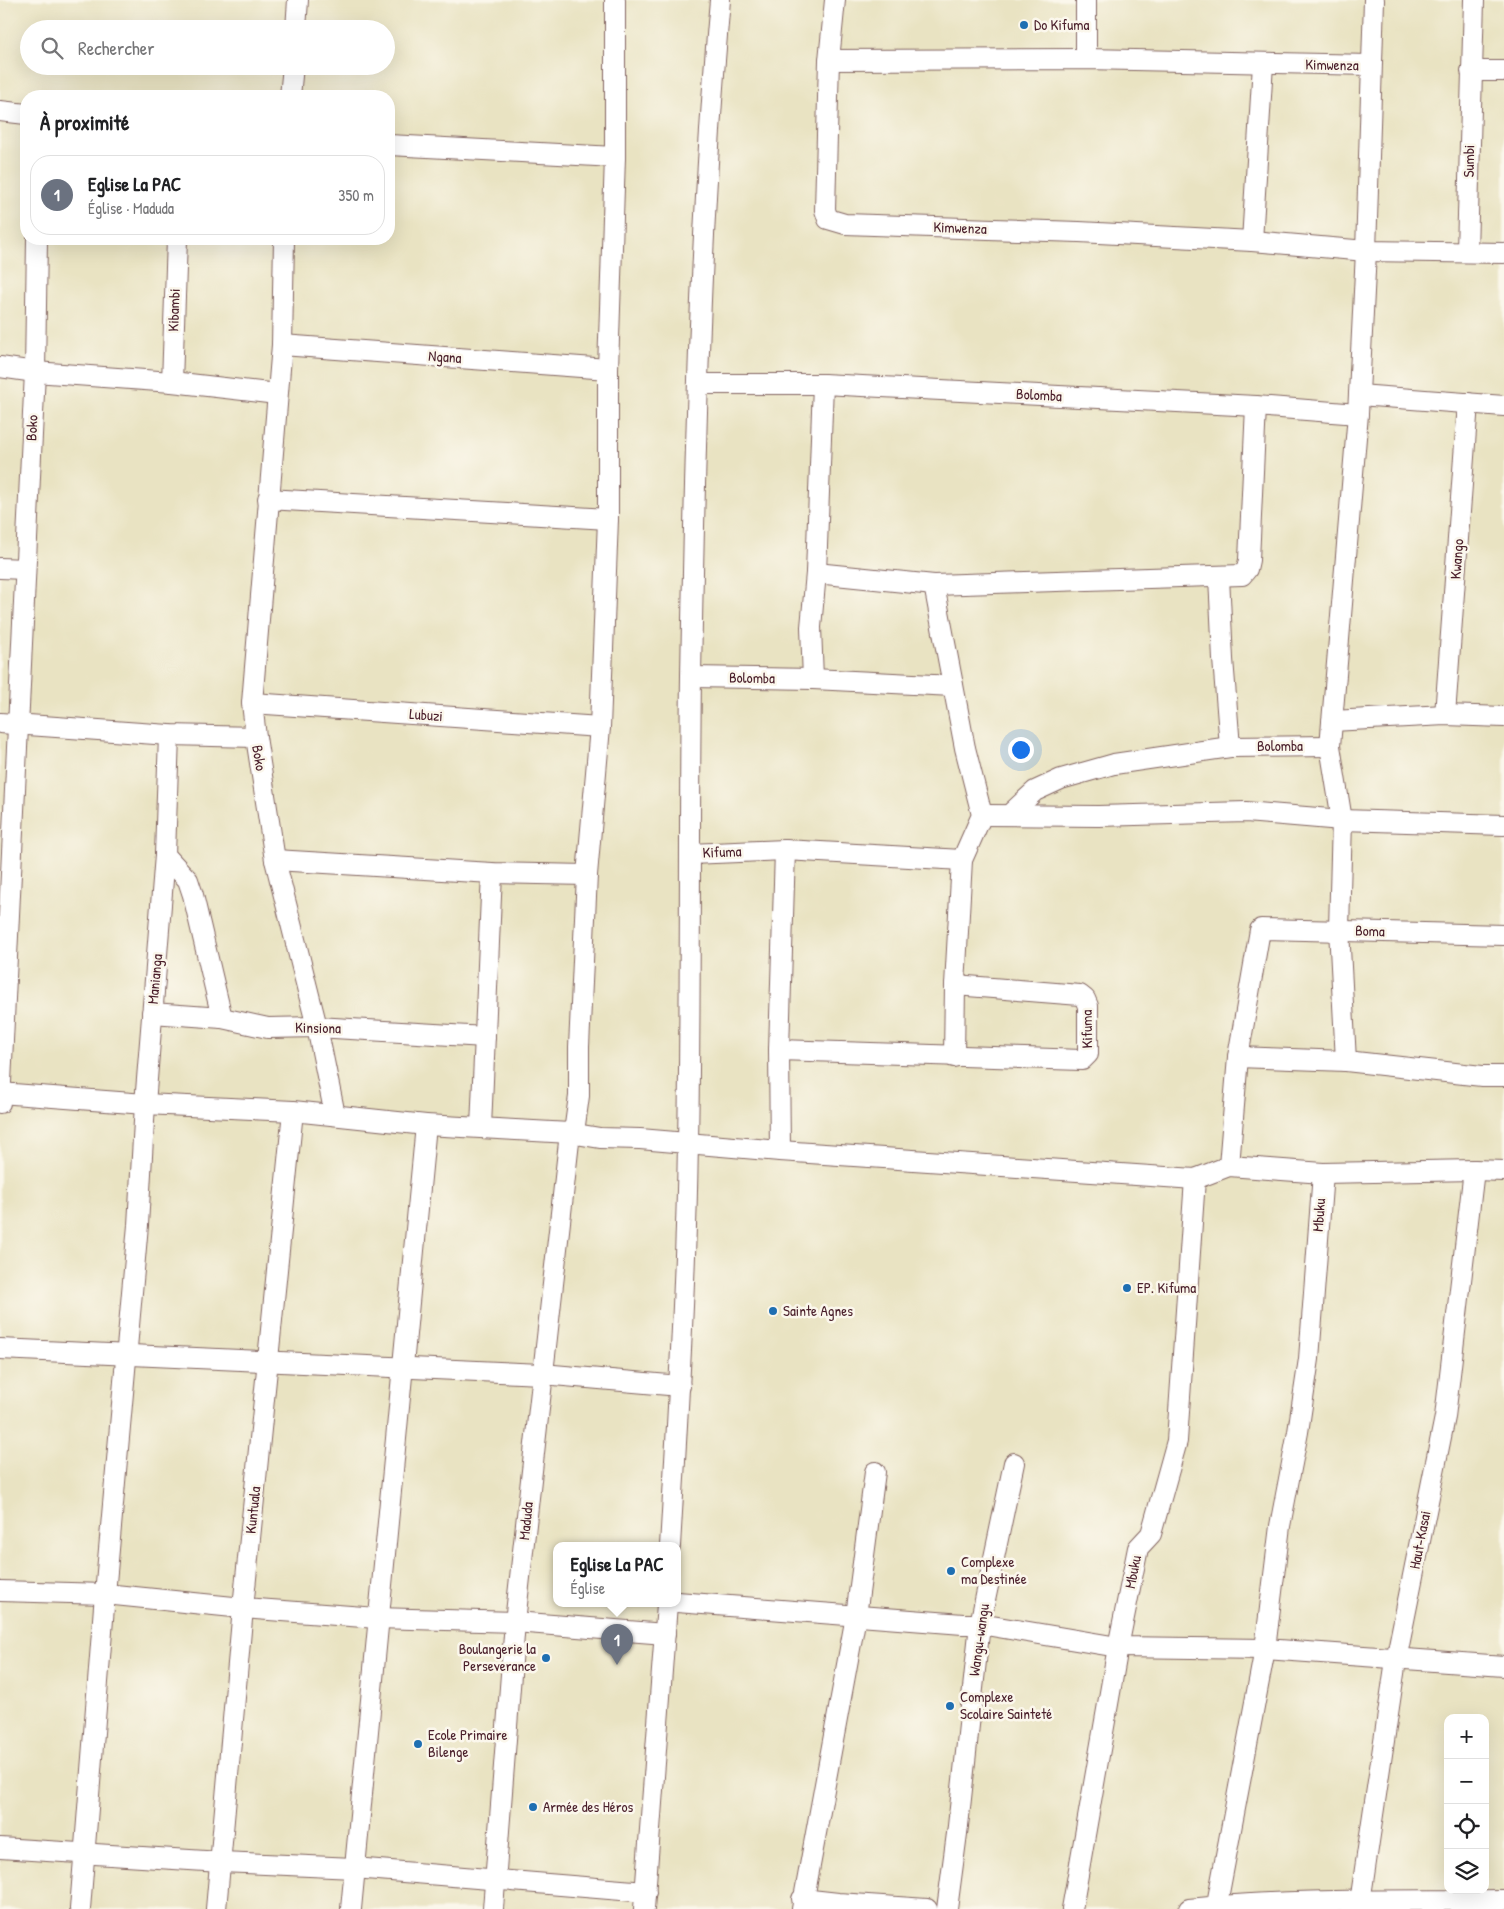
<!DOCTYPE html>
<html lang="fr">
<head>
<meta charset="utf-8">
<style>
  body { margin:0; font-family:"Patrick Hand",sans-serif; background:#f2f2f2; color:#202124 }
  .controls { position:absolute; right:15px; bottom:15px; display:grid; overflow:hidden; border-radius:10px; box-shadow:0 5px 20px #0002 }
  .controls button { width:45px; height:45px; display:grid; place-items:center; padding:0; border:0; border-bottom:1px solid #e0e0e0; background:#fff; color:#202124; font:25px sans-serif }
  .you { position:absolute; left:1020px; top:749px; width:18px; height:18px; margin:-12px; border:4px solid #fff; border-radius:50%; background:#1a73e8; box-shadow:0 0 0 8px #1a73e833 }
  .badge { display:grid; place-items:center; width:32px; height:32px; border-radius:50%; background:#1f6fb2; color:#fff; font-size:16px; font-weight:700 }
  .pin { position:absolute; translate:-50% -41px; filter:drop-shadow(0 1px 2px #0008) }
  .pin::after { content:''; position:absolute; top:26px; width:18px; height:15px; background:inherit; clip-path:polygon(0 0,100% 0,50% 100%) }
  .popup { position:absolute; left:553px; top:1542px; width:128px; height:65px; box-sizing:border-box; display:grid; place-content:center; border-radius:10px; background:#fff; filter:drop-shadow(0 1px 4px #0005); font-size:16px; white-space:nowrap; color:#757577 }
  .popup b { font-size:19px; color:#202124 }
  .popup::after { content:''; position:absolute; left:50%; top:100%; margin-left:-10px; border:10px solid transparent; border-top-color:#fff }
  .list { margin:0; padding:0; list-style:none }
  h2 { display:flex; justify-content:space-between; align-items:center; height:65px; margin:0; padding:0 20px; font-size:21px }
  h2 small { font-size:16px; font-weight:400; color:#757577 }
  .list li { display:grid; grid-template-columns:32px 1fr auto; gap:15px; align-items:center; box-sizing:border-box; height:80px; margin:0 10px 10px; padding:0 10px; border:1px solid #e0e0e0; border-radius:20px }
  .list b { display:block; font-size:19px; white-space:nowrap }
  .list p { margin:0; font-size:16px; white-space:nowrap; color:#757577 }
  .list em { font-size:16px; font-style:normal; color:#757577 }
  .icon { flex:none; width:28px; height:28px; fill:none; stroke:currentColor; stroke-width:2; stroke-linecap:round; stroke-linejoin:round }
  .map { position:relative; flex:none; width:1504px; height:1909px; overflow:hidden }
  .search { position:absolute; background:#fff; box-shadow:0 5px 20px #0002; left:20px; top:20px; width:375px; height:55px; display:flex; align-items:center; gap:12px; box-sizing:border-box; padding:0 18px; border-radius:28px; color:#757577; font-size:19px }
  .panel { position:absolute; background:#fff; box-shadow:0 5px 20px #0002; left:20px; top:90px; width:375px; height:155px; border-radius:20px }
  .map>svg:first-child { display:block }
</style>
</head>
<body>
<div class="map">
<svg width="1504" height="1909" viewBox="0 0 1504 1909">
  <rect width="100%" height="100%" fill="#fbf7ec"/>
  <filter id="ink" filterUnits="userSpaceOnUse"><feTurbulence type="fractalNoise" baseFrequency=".02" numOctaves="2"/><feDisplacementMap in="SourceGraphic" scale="10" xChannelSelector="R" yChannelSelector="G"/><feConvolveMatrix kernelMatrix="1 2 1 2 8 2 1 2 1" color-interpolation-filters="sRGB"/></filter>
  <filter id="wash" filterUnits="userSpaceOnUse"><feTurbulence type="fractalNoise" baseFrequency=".0096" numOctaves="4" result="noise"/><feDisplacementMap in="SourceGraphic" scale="20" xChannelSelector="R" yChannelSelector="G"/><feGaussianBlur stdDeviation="1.12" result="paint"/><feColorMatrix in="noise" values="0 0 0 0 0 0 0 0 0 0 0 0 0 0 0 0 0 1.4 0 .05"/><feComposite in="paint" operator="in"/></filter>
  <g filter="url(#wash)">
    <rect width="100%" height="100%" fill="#e9e3c2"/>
  </g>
  <g filter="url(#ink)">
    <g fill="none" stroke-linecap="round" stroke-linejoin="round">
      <!-- street casing -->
      <g stroke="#826460" stroke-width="22">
        <g id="street">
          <polyline points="835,0 829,60 825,210 828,219 845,224 1079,232 1252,241 1366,251 1504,253"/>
          <polyline points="1086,0 1086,59"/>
          <polyline points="296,29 298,0"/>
          <polyline points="829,60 1086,59 1371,65"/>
          <polyline points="1471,71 1504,71"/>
          <polyline points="290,96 293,66"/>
          <polyline points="0,111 26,114"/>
          <polyline points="389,145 615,157"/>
          <polyline points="284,239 282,345 252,703 256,737 275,860 317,1027 335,1115"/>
          <polyline points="1252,241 1263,64"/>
          <polyline points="1467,251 1474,0"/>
          <polyline points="282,345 608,369"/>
          <polyline points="0,367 35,372 172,382 277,394"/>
          <polyline points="172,382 177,239"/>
          <polyline points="698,384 823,384 1256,406 1358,414"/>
          <polyline points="1359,395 1504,406"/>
          <polyline points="268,499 608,519"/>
          <polyline points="0,568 25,569"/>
          <polyline points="816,573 934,585 1242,575 1247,569 1249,560 1256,406"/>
          <polyline points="1219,577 1223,659 1230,747"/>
          <polyline points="934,585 965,748 982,815 962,860 955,985 954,1057"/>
          <polyline points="691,677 813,679 953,686"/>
          <polyline points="813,679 811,627 816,573 823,384"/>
          <polyline points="252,703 600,727"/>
          <polyline points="1445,715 1468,403"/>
          <polyline points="1332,721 1445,715 1504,717"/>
          <polyline points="0,723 169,735 256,737"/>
          <polyline points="982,815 1098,816 1246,812 1342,820 1504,825"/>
          <polyline points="1009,815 1035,791 1061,779 1114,764 1230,747 1330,746"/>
          <polyline points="690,854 785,850 962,860"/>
          <polyline points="165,855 188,880 193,895 222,1018"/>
          <polyline points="275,860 492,873 587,875"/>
          <polyline points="152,1013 222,1018 268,1028 317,1027 485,1037"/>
          <polyline points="779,1050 1082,1060 1088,1054 1088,1006 1085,999 1080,995 955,985"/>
          <polyline points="1238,1057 1346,1061 1482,1076 1504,1076"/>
          <polyline points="1346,1061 1339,929 1342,820 1330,746 1358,414 1366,251 1374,0"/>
          <polyline points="0,1093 145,1104 293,1111 426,1125 570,1133 600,1138 640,1139 780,1151 1195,1179 1229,1166 1323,1173 1474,1170 1504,1171"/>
          <polyline points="0,1103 35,372 37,239"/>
          <polyline points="481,1127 492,873"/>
          <polyline points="780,1151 779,1050 785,850"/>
          <polyline points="1229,1166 1238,1057 1260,930 1261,929 1504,935"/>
          <polyline points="0,1349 542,1374 680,1386"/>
          <path d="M670,1546C678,1412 686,1277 688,1142C691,987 689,831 691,676C695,450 700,225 720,0"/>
          <polyline points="0,1591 105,1594 243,1608 377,1618 515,1622 665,1634"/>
          <polyline points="677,1602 963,1624 980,1624 1118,1647 1265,1649 1504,1666"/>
          <polyline points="0,1848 221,1862 354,1868 646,1892"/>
          <polyline points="802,1899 838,1903 927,1909"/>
          <polyline points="80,1909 105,1594 138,1225 145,1104 165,855 169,735"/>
          <polyline points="216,1909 243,1608 293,1111"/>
          <polyline points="351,1909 426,1125"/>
          <polyline points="493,1909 515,1622 570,1133 575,1125 579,1096 579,1047 587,875 600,727 608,519 608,369 615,157 615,0"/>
          <polyline points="644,1909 667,1604"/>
          <polyline points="802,1909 856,1616 875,1472"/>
          <polyline points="947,1909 958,1826 980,1624 1014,1463"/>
          <polyline points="1072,1909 1118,1647 1138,1548 1151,1534 1177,1441 1195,1179"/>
          <path d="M1189,1909C1294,1898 1399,1901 1504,1900"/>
          <polyline points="1216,1909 1265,1649 1280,1526 1298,1432 1309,1359 1323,1173"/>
          <polyline points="1359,1909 1396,1660 1445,1417 1474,1170"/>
        </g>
      </g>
      <!-- street -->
      <use href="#street" stroke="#fff" stroke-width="20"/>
    </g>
  </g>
  <!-- markers -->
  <g fill="#1f6fb2" stroke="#fbf7ec" stroke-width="2">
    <circle cx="1024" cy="25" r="5"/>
    <circle cx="1127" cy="1288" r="5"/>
    <circle cx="773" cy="1311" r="5"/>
    <circle cx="951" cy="1571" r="5"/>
    <circle cx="546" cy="1658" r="5"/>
    <circle cx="950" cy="1706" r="5"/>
    <circle cx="418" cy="1744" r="5"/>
    <circle cx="533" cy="1807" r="5"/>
  </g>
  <g text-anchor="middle" stroke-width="5" stroke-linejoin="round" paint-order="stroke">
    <!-- poi labels -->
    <g font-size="15" fill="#4a1f2b" stroke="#fbf7ec" text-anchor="start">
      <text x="1034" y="30">Do Kifuma</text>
      <text x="1137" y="1293">EP. Kifuma</text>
      <text x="783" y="1316">Sainte Agnes</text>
      <text x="961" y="1567">Complexe<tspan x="961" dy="17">ma Destinée</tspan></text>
      <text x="536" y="1654" text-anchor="end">Boulangerie la<tspan x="536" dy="17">Perseverance</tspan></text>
      <text x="960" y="1702">Complexe<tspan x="960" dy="17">Scolaire Sainteté</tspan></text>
      <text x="428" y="1740">Ecole Primaire<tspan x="428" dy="17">Bilenge</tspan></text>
      <text x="543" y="1812">Armée des Héros</text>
    </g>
    <!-- street labels -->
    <g font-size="15" fill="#4a1f2b" stroke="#fbf7ec">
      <text transform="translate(1332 65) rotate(1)" y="5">Kimwenza</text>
      <text transform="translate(1469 161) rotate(-89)" y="5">Sumbi</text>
      <text transform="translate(960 228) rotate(2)" y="5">Kimwenza</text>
      <text transform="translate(174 310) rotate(-88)" y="5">Kibambi</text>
      <text transform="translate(445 357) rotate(4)" y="5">Ngana</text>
      <text transform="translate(1039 395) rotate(3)" y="5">Bolomba</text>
      <text transform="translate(32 428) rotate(-87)" y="5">Boko</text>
      <text transform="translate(1457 559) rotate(-86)" y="5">Kwango</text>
      <text transform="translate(752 678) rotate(1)" y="5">Bolomba</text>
      <text transform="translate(426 715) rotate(4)" y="5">Lubuzi</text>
      <text x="1280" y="751">Bolomba</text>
      <text transform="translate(259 758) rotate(81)" y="5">Boko</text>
      <text transform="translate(722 852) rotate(-2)" y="5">Kifuma</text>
      <text transform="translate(1370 931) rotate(2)" y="5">Boma</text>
      <text transform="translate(155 979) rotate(-85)" y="5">Manianga</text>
      <text transform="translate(318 1028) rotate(1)" y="5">Kinsiona</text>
      <text transform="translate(1087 1029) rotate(-91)" y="5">Kifuma</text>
      <text transform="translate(1319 1215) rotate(-86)" y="5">Mbuku</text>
      <text transform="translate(253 1510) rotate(-84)" y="5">Kuntuala</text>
      <text transform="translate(526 1521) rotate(-84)" y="5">Maduda</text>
      <text transform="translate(1420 1540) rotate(-79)" y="5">Haut-Kasai</text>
      <text transform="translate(1133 1572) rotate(-79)" y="5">Mbuku</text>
      <text transform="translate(979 1640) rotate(-82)" y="5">Wangu-wangu</text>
    </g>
  </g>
</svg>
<div class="controls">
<button>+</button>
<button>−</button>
<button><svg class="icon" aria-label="locate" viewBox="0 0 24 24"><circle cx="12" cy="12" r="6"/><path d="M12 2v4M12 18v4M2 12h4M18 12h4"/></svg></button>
<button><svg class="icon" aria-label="layers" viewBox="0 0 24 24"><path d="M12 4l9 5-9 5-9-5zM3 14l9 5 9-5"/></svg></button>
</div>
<div class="you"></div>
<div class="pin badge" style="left:617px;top:1665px;background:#6b7280">1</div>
<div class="popup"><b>Eglise La PAC</b>Église</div>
<div class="search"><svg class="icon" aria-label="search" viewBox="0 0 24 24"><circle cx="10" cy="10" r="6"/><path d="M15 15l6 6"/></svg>Rechercher</div>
<section class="panel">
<h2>À proximité<small></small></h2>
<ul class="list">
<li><span class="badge" style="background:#6b7280">1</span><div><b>Eglise La PAC</b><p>Église · Maduda</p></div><em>350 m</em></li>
</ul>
</section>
</div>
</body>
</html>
